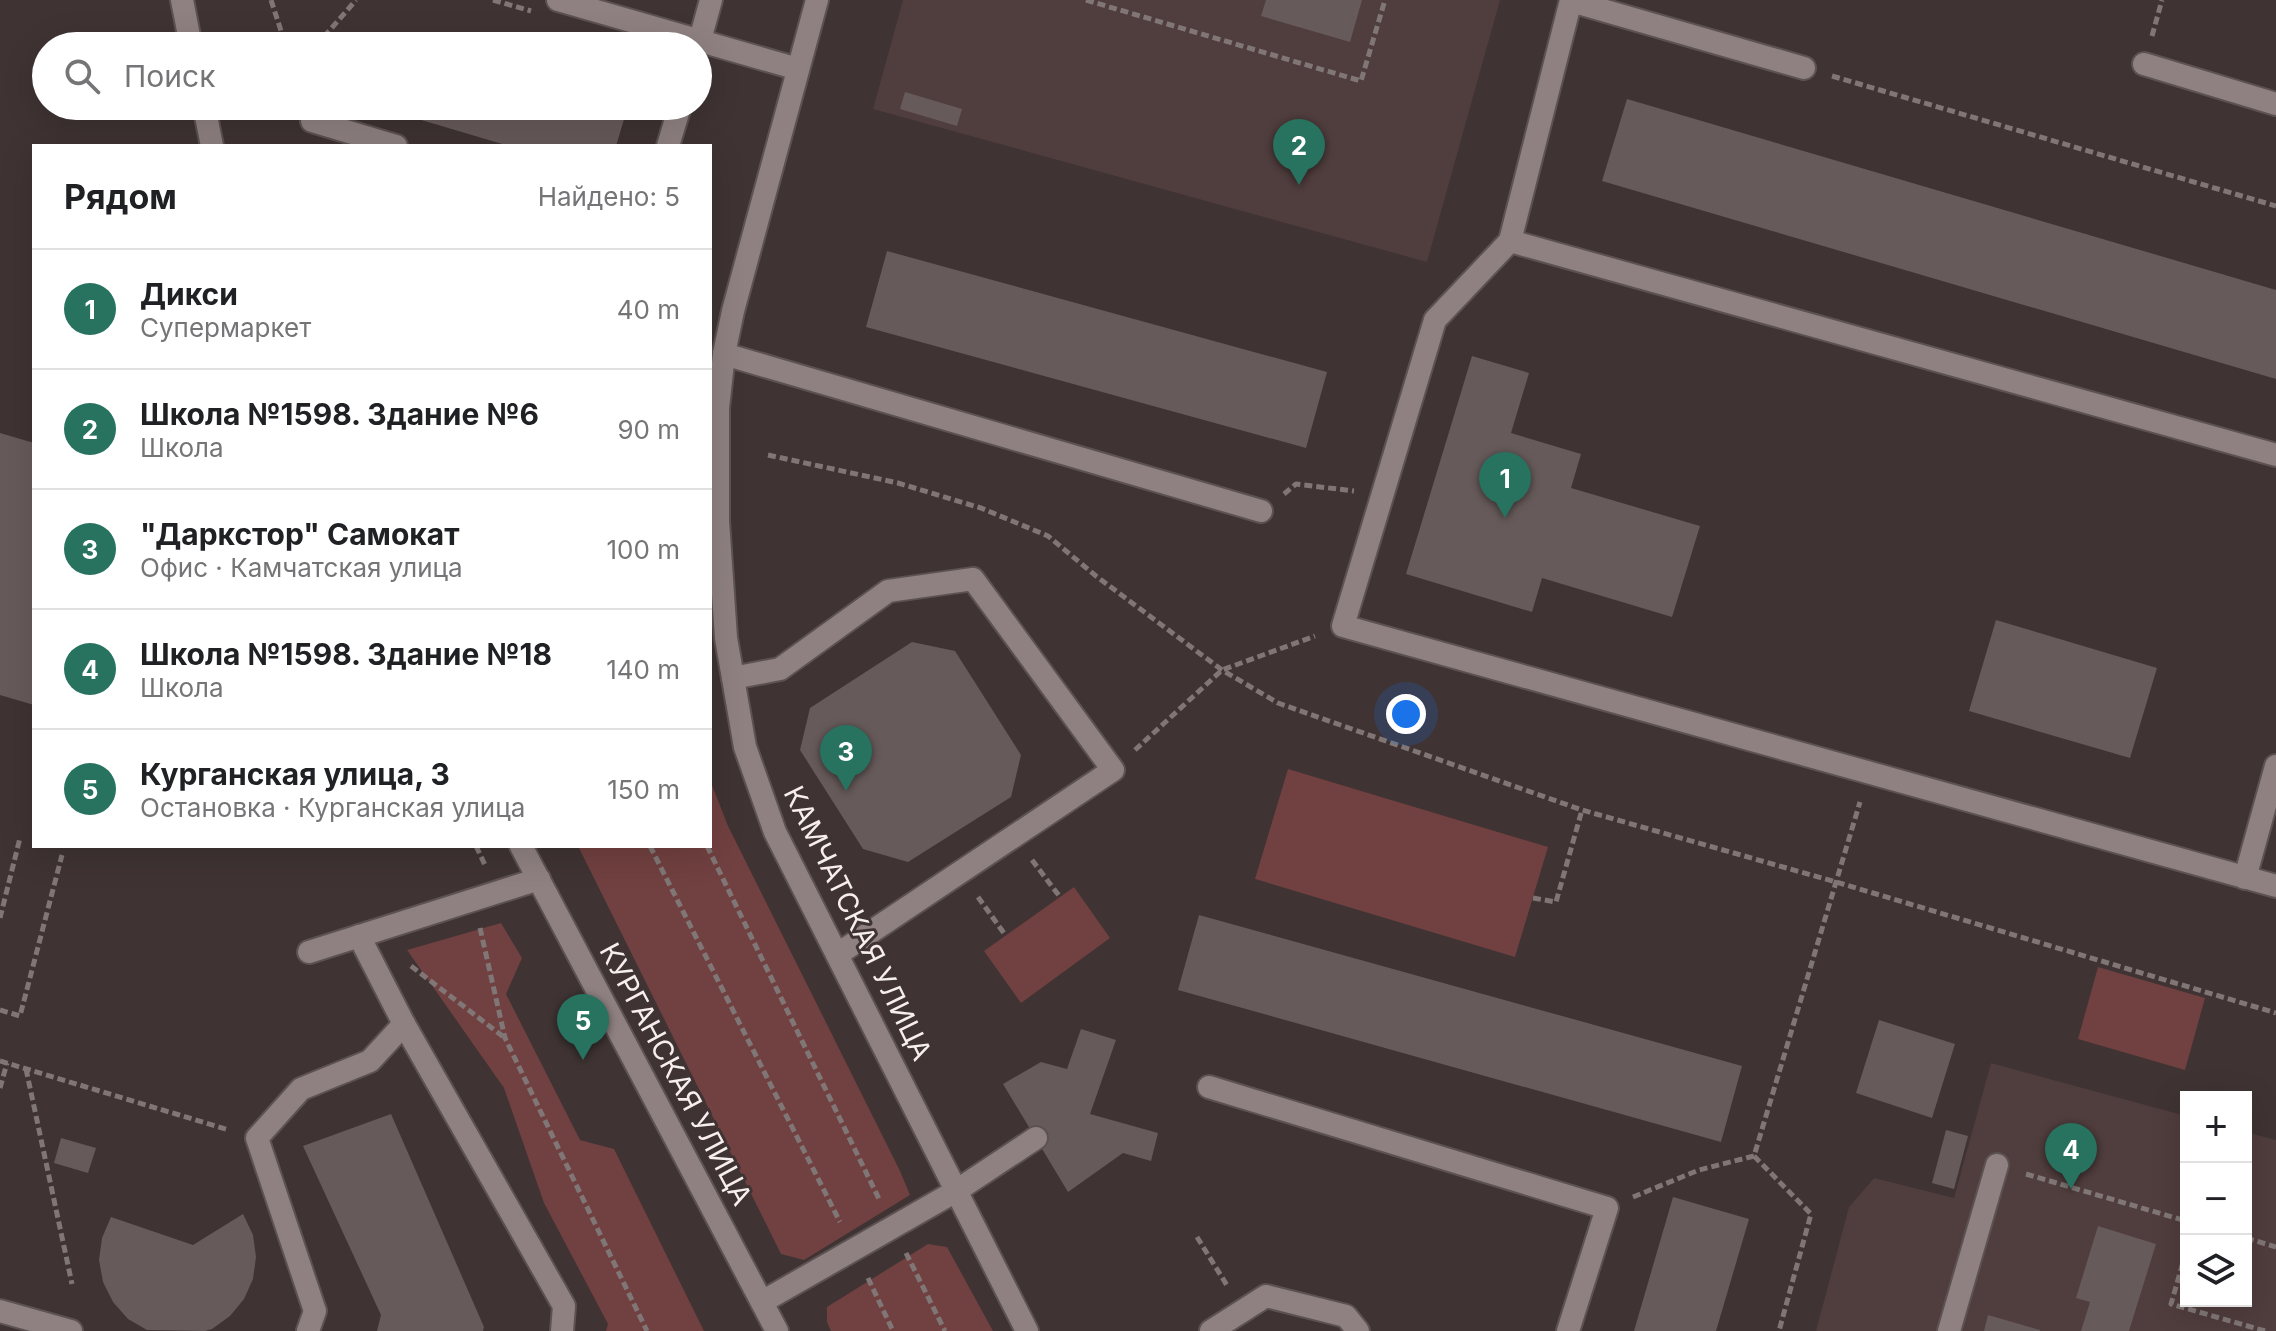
<!DOCTYPE html>
<html lang="ru">
<head>
<meta charset="utf-8">
<style>
  body { margin:0; font-family:Inter,sans-serif; background:#f6f6f6; color:#202124 }
  .controls { position:absolute; right:24px; bottom:24px; display:grid; overflow:hidden; border-radius:0px; box-shadow:0 8px 32px #0002 }
  .controls button { width:72px; height:72px; display:grid; place-items:center; padding:0; border:0; border-bottom:2px solid #e0e0e0; background:#fff; color:#202124; font:40px sans-serif }
  .you { position:absolute; left:1406px; top:714px; width:28px; height:28px; margin:-20px; border:6px solid #fff; border-radius:50%; background:#1a73e8; box-shadow:0 0 0 12px #1a73e833 }
  .badge { display:grid; place-items:center; width:52px; height:52px; border-radius:50%; background:#287260; color:#fff; font-size:26px; font-weight:700 }
  .pin { position:absolute; translate:-50% -66px; filter:drop-shadow(0 2px 4px #0008) }
  .pin::after { content:''; position:absolute; top:42px; width:28px; height:24px; background:inherit; clip-path:polygon(0 0,100% 0,50% 100%) }
  .list { margin:0; padding:0; list-style:none }
  h2 { display:flex; justify-content:space-between; align-items:center; height:104px; margin:0; padding:0 32px; font-size:34px }
  h2 small { font-size:26px; font-weight:400; color:#757577 }
  .list li { display:grid; grid-template-columns:52px 1fr auto; gap:24px; align-items:center; box-sizing:border-box; height:120px; padding:0 32px; border-top:2px solid #e0e0e0 }
  .list b { display:block; font-size:30px; white-space:nowrap }
  .list p { margin:0; font-size:26px; white-space:nowrap; color:#757577 }
  .list em { font-size:26px; font-style:normal; color:#757577 }
  .icon { flex:none; width:44px; height:44px; fill:none; stroke:currentColor; stroke-width:2; stroke-linecap:round; stroke-linejoin:round }
  .map { position:relative; flex:none; width:2276px; height:1331px; overflow:hidden }
  .search { position:absolute; background:#fff; box-shadow:0 8px 32px #0002; left:32px; top:32px; width:680px; height:88px; display:flex; align-items:center; gap:20px; box-sizing:border-box; padding:0 28px; border-radius:44px; color:#757577; font-size:30px }
  .panel { position:absolute; background:#fff; box-shadow:0 8px 32px #0002; left:32px; top:144px; width:680px; height:704px; border-radius:0px }
  .map>svg:first-child { display:block }
</style>
</head>
<body>
<div class="map">
<svg width="2276" height="1331" viewBox="0 0 2276 1331">
  <rect width="100%" height="100%" fill="#3f3333"/>
  <!-- built -->
  <g fill="#503d3d">
    <polygon points="903,0 1500,0 1427,262 873,109"/>
    <polygon points="1991,1063 2186,1116 2186,1301 2246,1301 2246,1132 2276,1140 2276,1331 1816,1331 1849,1207 1874,1178 1954,1198"/>
  </g>
  <!-- green -->
  <g fill="#714040">
    <polygon points="1288,769 1548,847 1515,957 1255,879"/>
    <polygon points="710,780 728,826 900,1171 910,1195 804,1260 781,1254 578,846 710,846"/>
    <polygon points="1074,887 1110,938 1021,1003 984,951"/>
    <polygon points="501,923 522,958 506,994 580,1140 614,1149 704,1331 606,1331 608,1324 544,1203 504,1088 407,950"/>
    <polygon points="2098,967 2205,998 2185,1070 2078,1039"/>
    <polygon points="928,1244 947,1247 993,1331 831,1331 827,1322 827,1307"/>
  </g>
  <!-- building -->
  <g fill="#675a5a">
    <polygon points="1266,0 1362,0 1350,42 1261,16"/>
    <polygon points="396,33 439,45 439,46 392,46"/>
    <polygon points="905,92 962,109 957,126 900,109"/>
    <polygon points="1627,99 2276,290 2276,379 1602,181"/>
    <polygon points="374,106 628,106 616,146 509,146"/>
    <polygon points="887,251 1327,372 1306,448 866,327"/>
    <polygon points="1472,356 1529,373 1511,433 1581,454 1571,488 1700,526 1672,617 1542,578 1532,612 1406,574"/>
    <polygon points="0,433 34,443 34,705 0,695"/>
    <polygon points="1996,620 2157,668 2130,758 1969,711"/>
    <polygon points="912,642 955,651 1021,755 1011,797 908,862 863,849 800,750 810,708"/>
    <polygon points="1199,915 1742,1066 1721,1142 1178,990"/>
    <polygon points="1879,1020 1955,1044 1932,1118 1856,1093"/>
    <polygon points="1081,1029 1116,1040 1090,1114 1158,1133 1151,1161 1123,1153 1068,1192 1003,1084 1041,1062 1067,1069"/>
    <polygon points="391,1114 484,1327 483,1331 377,1331 381,1315 303,1146"/>
    <polygon points="1946,1130 1968,1136 1954,1189 1932,1183"/>
    <polygon points="61,1138 96,1148 88,1173 54,1163"/>
    <polygon points="1673,1197 1749,1219 1716,1331 1634,1331"/>
    <polygon points="243,1214 253,1235 256,1257 253,1279 244,1299 230,1316 212,1329 205,1331 147,1330 128,1319 113,1302 103,1282 99,1260 102,1238 111,1217 193,1245"/>
    <polygon points="2098,1226 2156,1244 2129,1331 2081,1331 2090,1302 2076,1298"/>
    <polygon points="1988,1315 2040,1330 2040,1331 1984,1331"/>
  </g>
  <g fill="none" stroke-linecap="round" stroke-linejoin="round">
    <!-- service casing -->
    <g stroke="#5c5251" stroke-width="26">
      <g id="service">
        <polyline points="558,0 798,69"/>
        <polyline points="1571,1 1804,68"/>
        <polyline points="698,47 711,0"/>
        <polyline points="2144,64 2276,104"/>
        <polyline points="312,121 396,146"/>
        <polyline points="668,146 680,106"/>
        <polyline points="1510,241 1571,0"/>
        <polyline points="724,354 1261,511"/>
        <polyline points="2276,455 1510,241 1435,320 1343,626 2276,886"/>
        <polyline points="733,678 780,669 888,591 973,579 1113,770 838,954"/>
        <polyline points="2245,878 2276,766"/>
        <polyline points="359,936 404,1024 564,1306 562,1331"/>
        <polyline points="309,952 539,879"/>
        <polyline points="1209,1087 1607,1208 1568,1331"/>
        <polyline points="956,1191 1036,1138"/>
        <polyline points="0,1311 71,1331"/>
        <polyline points="308,1331 315,1311 257,1138 301,1089 370,1061 404,1024"/>
        <polyline points="1211,1331 1266,1296 1346,1316 1358,1331"/>
        <polyline points="1949,1331 1997,1165"/>
      </g>
    </g>
    <!-- minor casing -->
    <g stroke="#5c5251" stroke-width="26">
      <g id="minor">
        <polyline points="817,0 733,311 724,354 718,408 718,521 726,638 745,747 775,832 1027,1331"/>
        <polyline points="762,1302 956,1191"/>
      </g>
    </g>
    <!-- tertiary casing -->
    <g stroke="#5c5251" stroke-width="26">
      <g id="tertiary">
        <polyline points="182,0 191,46"/>
        <polyline points="204,106 212,146"/>
        <polyline points="521,846 777,1331"/>
      </g>
    </g>
    <!-- path -->
    <g stroke="#807676" stroke-width="5" stroke-dasharray="8 4" stroke-linecap="butt">
      <polyline points="271,0 286,46"/>
      <polyline points="493,0 531,11"/>
      <polyline points="1086,0 1361,81 1385,0"/>
      <polyline points="2152,36 2162,0"/>
      <polyline points="316,46 356,0"/>
      <polyline points="1832,76 2276,206"/>
      <polyline points="768,455 898,483 981,508 1048,536 1096,576 1222,670 1278,703 1582,810 1836,882 2276,1013"/>
      <polyline points="1284,494 1296,484 1354,491"/>
      <polyline points="1135,750 1222,670 1315,636"/>
      <polyline points="476,846 485,865"/>
      <polyline points="650,846 840,1222"/>
      <polyline points="707,846 880,1201"/>
      <polyline points="1032,860 1060,897"/>
      <polyline points="978,897 1006,936"/>
      <polyline points="1533,898 1556,902 1582,810"/>
      <polyline points="0,918 20,838"/>
      <polyline points="480,928 505,1038 647,1331"/>
      <polyline points="411,966 505,1038"/>
      <polyline points="0,1010 20,1016 62,855"/>
      <polyline points="0,1061 229,1130"/>
      <polyline points="26,1069 72,1284"/>
      <polyline points="0,1088 7,1063"/>
      <polyline points="1754,1156 1811,1214 1779,1331"/>
      <polyline points="2026,1174 2186,1221"/>
      <polyline points="1633,1197 1699,1170 1754,1156 1860,802"/>
      <polyline points="1197,1237 1228,1287"/>
      <polyline points="2246,1238 2276,1247"/>
      <polyline points="2186,1252 2171,1304 2265,1331"/>
      <polyline points="906,1253 945,1331"/>
      <polyline points="868,1278 893,1331"/>
    </g>
    <!-- service -->
    <use href="#service" stroke="#8f8181" stroke-width="22"/>
    <!-- minor -->
    <use href="#minor" stroke="#8f8181" stroke-width="22"/>
    <!-- tertiary -->
    <use href="#tertiary" stroke="#8f8181" stroke-width="22"/>
  </g>
  <g text-anchor="middle" stroke-width="6" stroke-linejoin="round" paint-order="stroke">
    <!-- street labels -->
    <g font-size="28" fill="#f7efef" stroke="#3f3333">
      <text transform="translate(858 923) rotate(64)" y="10">КАМЧАТСКАЯ УЛИЦА</text>
      <text transform="translate(676 1074) rotate(62)" y="10">КУРГАНСКАЯ УЛИЦА</text>
    </g>
  </g>
</svg>
<div class="controls">
<button>+</button>
<button>−</button>
<button><svg class="icon" aria-label="layers" viewBox="0 0 24 24"><path d="M12 4l9 5-9 5-9-5zM3 14l9 5 9-5"/></svg></button>
</div>
<div class="you"></div>
<div class="pin badge" style="left:1505px;top:518px">1</div>
<div class="pin badge" style="left:1299px;top:185px">2</div>
<div class="pin badge" style="left:846px;top:791px">3</div>
<div class="pin badge" style="left:2071px;top:1189px">4</div>
<div class="pin badge" style="left:583px;top:1060px">5</div>
<div class="search"><svg class="icon" aria-label="search" viewBox="0 0 24 24"><circle cx="10" cy="10" r="6"/><path d="M15 15l6 6"/></svg>Поиск</div>
<section class="panel">
<h2>Рядом<small>Найдено: 5</small></h2>
<ul class="list">
<li><span class="badge">1</span><div><b>Дикси</b><p>Супермаркет</p></div><em>40 m</em></li>
<li><span class="badge">2</span><div><b>Школа №1598. Здание №6</b><p>Школа</p></div><em>90 m</em></li>
<li><span class="badge">3</span><div><b>&quot;Даркстор&quot; Самокат</b><p>Офис · Камчатская улица</p></div><em>100 m</em></li>
<li><span class="badge">4</span><div><b>Школа №1598. Здание №18</b><p>Школа</p></div><em>140 m</em></li>
<li><span class="badge">5</span><div><b>Курганская улица, 3</b><p>Остановка · Курганская улица</p></div><em>150 m</em></li>
</ul>
</section>
</div>
</body>
</html>
